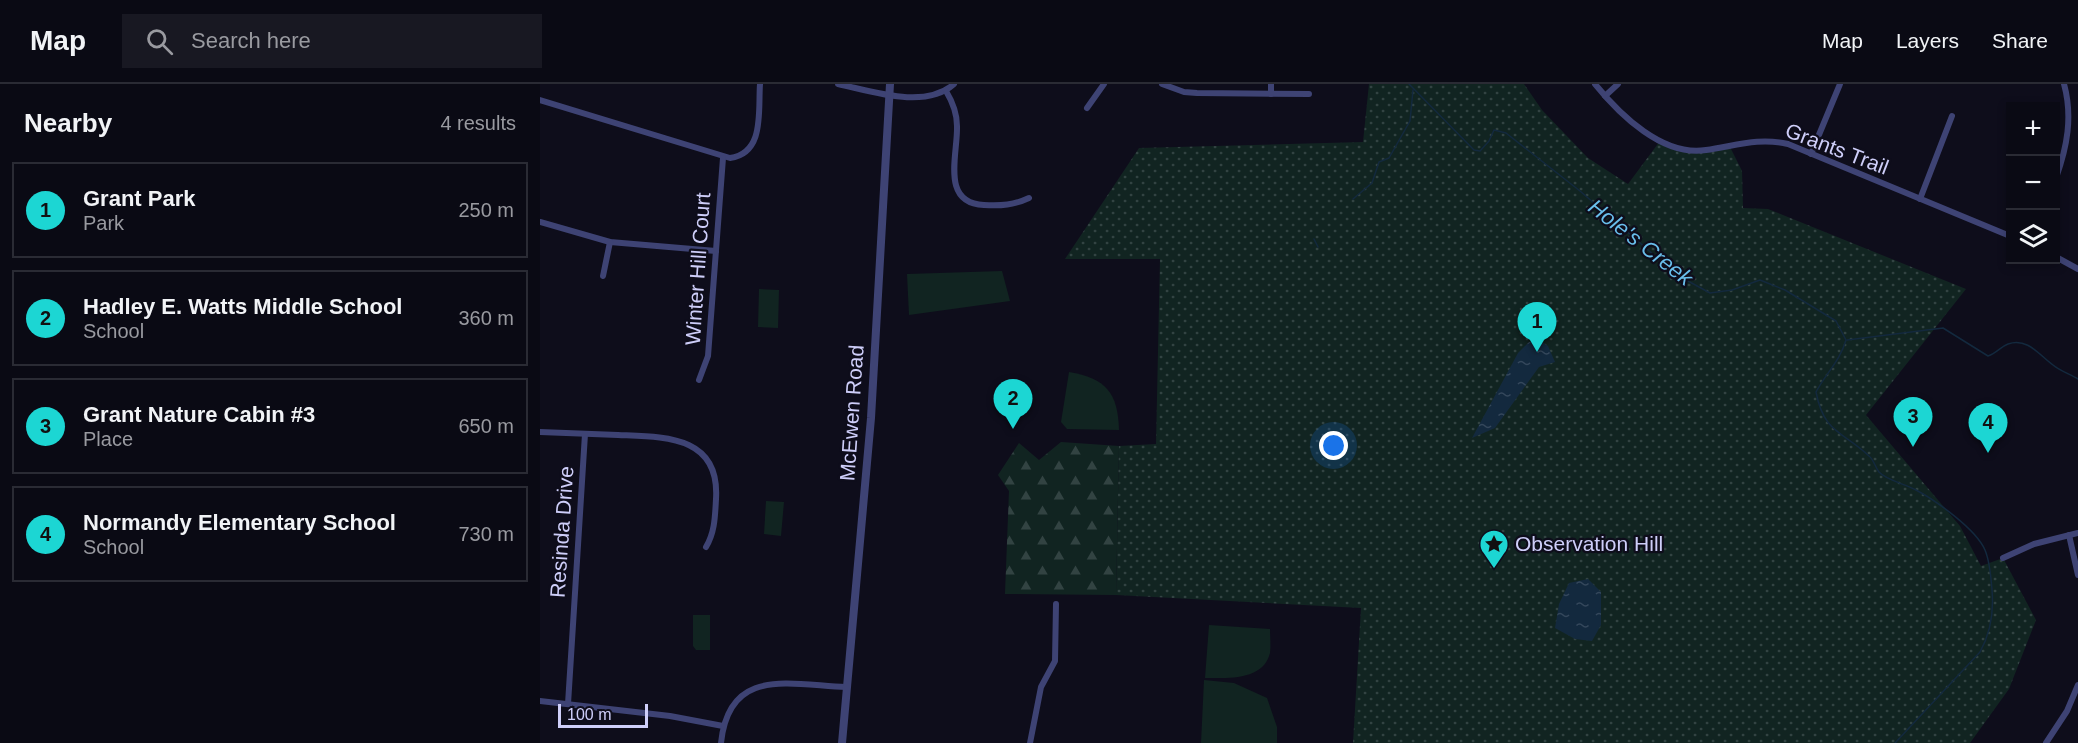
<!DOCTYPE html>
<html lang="en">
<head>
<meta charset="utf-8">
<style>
  body { margin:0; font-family:Arial,sans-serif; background:#181822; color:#f1f3f6 }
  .controls { position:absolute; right:18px; top:18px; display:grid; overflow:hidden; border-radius:0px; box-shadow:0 3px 9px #0003 }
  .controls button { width:54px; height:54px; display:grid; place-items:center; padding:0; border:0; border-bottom:2px solid #2a2b34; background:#0a0a14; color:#f1f3f6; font:30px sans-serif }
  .scale { position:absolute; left:18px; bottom:15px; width:90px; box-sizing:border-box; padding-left:6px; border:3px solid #cecef9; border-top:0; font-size:16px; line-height:21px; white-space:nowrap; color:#cecef9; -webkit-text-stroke:4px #0e0d1b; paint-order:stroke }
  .you { position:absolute; left:794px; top:362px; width:21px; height:21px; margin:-15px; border:4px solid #fff; border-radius:50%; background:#1a73e8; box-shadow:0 0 0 9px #1a73e833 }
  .badge { display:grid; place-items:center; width:39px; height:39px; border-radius:50%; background:#1cd6d3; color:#111; font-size:20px; font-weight:700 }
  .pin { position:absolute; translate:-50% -50px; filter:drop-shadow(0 2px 3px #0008) }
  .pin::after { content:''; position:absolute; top:32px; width:21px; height:18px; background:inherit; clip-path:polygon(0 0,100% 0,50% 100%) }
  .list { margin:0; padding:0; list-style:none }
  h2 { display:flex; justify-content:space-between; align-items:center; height:78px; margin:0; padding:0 24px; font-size:26px }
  h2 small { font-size:20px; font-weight:400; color:#999aa0 }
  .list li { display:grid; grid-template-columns:39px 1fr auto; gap:18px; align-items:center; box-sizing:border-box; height:96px; margin:0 12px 12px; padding:0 12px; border:2px solid #2a2b34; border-radius:0px }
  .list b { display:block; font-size:22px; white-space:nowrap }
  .list p { margin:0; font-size:20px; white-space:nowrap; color:#999aa0 }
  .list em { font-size:20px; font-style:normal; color:#999aa0 }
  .icon { flex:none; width:33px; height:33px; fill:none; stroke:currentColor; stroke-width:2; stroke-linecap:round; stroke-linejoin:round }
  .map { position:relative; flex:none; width:1538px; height:659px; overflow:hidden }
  header { display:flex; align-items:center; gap:36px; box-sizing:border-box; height:84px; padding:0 30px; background:#0a0a14; border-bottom:2px solid #2a2b34 }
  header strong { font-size:28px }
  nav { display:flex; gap:33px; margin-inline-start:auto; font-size:21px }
  .search { width:420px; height:54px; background:#181822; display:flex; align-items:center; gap:15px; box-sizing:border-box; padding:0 21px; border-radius:0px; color:#999aa0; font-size:22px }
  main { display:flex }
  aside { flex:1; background:#0a0a14 }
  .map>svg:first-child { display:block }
</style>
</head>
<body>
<header>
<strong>Map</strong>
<div class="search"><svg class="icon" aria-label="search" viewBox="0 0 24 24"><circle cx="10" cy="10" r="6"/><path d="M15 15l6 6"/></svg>Search here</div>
<nav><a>Map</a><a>Layers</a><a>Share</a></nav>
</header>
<main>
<aside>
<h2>Nearby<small>4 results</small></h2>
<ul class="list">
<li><span class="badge">1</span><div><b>Grant Park</b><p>Park</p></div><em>250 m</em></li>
<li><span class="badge">2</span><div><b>Hadley E. Watts Middle School</b><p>School</p></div><em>360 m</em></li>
<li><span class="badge">3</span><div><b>Grant Nature Cabin #3</b><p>Place</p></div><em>650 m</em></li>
<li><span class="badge">4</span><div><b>Normandy Elementary School</b><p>School</p></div><em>730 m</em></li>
</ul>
</aside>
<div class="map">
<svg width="1538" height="659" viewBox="0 0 1538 659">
  <defs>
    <pattern id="forest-firs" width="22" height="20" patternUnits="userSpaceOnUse" patternTransform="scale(1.5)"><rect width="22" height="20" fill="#112421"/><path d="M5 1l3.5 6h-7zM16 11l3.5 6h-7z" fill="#324342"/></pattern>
    <pattern id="park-dots" width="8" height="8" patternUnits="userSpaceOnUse" patternTransform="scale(1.5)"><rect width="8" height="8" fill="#112421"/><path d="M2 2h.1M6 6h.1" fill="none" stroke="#324342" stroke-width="1.8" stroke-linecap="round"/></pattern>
    <pattern id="water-ripples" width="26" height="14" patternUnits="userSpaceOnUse" patternTransform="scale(1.5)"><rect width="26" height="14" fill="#13293e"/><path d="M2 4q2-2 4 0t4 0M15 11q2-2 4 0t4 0" fill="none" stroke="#34475b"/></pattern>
  </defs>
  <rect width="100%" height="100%" fill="#0e0d1b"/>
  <!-- forest -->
  <polygon fill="url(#forest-firs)" points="521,358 579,362 576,511 465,510 469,407 458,391 479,359 499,376"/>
  <!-- park -->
  <polygon fill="url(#park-dots)" points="829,0 984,0 1002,26 1048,74 1088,100 1120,57 1147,67 1189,61 1202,87 1203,124 1228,125 1426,205 1326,331 1420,442 1441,482 1463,474 1496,536 1469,605 1430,659 813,659 821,524 576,511 579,362 616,360 620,175 525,175 599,64 823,58"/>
  <!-- garden -->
  <g fill="#112421">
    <polygon points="462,187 470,217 369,231 367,190"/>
    <polygon points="219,205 239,206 238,244 218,243"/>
    <path d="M529,288C566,294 578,309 579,346L527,345L521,338Z"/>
    <polygon points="226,417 244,418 241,452 224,450"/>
    <polygon points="153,531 170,531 170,566 156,566 153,562"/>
    <path d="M669,541L730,545C730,553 731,562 730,569C723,597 687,594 665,594Z"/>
    <polygon points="664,596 694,599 727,614 737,643 737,659 661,659"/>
  </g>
  <!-- water -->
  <g fill="url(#water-ripples)">
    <polygon points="999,256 1008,262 1015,278 999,283 955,344 932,354 978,269 989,258"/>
    <polygon points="1048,495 1061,508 1061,541 1052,557 1035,555 1015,544 1019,520 1029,499"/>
  </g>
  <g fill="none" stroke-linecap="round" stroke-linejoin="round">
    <!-- stream -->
    <g stroke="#13293e" stroke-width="1.5">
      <path d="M869,0L934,66L940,67L949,57L954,46L966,49L1040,107L1137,191L1170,209L1192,206L1220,196L1245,206L1296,237L1306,256C1300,277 1286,289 1276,308C1284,350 1303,347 1329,372C1334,376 1335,383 1339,388C1346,396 1365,400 1376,406C1395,416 1436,445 1445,466C1450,478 1451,493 1452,506C1454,529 1451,548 1440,568L1355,659"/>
      <polyline points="813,115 832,99 839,78 849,74 870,37 873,6"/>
      <polyline points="774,155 778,163"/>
      <path d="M1307,256L1403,244L1448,272C1457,269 1460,263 1468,260C1488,253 1500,272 1513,281C1520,287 1530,290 1538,295"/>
    </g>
    <!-- minor -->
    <g stroke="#3e4374" stroke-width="6">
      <path d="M298,0C331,7 385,26 414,0"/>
      <polyline points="622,0 644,8 657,9 769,10"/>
      <polyline points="731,0 731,10"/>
      <path d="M1055,0C1080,31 1123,73 1166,66C1195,62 1218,53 1248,60L1470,152"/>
      <path d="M406,7C412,17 417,29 417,42C418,70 400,119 444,121C461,122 474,121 489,114"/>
      <polyline points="1065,12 1078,0"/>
      <path d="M0,16L190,74C225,69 218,27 220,0"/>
      <polyline points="547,24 564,0"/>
      <polyline points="1271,70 1300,0"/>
      <path d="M1516,94C1527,63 1533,33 1524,0"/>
      <polyline points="1380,115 1412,32"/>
      <polyline points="0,138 70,158 176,167"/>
      <polyline points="1516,173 1538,185"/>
      <polyline points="63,192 70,158"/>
      <polyline points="159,296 168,272 183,74"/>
      <path d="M0,348C26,349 52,350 78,351C124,353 180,351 176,415C175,432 175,448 166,463"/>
      <polyline points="1529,451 1538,491"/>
      <polyline points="1463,474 1494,460 1538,449"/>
      <polyline points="0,617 130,632 183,642"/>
      <polyline points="28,620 45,350"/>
      <path d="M181,659C189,582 250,601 306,603"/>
      <polyline points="490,659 501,603 515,577 516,520"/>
      <polyline points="1506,659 1527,627 1538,601"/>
    </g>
    <!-- tertiary -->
    <polyline stroke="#3e4374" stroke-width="8" points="302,659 331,334 350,0"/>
  </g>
  <!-- icons -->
  <defs>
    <g id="sight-pin" transform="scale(1.5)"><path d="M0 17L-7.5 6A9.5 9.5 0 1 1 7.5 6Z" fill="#1cd6d3" stroke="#0e0d1b"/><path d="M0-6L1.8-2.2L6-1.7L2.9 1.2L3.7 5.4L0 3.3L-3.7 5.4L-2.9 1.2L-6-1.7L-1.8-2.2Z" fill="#111"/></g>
  </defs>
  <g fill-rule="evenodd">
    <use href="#sight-pin" x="954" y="460"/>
  </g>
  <g text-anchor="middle" stroke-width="4.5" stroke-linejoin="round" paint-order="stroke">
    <!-- street labels -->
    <g font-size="21" fill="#cecef9" stroke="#0e0d1b">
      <text transform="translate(1297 65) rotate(21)" y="7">Grants Trail</text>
      <text transform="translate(158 185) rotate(-86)" y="7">Winter Hill Court</text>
      <text transform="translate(312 329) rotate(-86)" y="7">McEwen Road</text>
      <text transform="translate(22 448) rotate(-86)" y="7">Resinda Drive</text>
    </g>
    <!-- poi labels -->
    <g font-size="21" fill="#cecef9" stroke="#0e0d1b" text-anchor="start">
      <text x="975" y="467">Observation Hill</text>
    </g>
    <!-- water labels -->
    <g font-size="22" font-style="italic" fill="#69beeb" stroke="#0e0d1b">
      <text transform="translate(1101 158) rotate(38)" y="8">Hole's Creek</text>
    </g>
  </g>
</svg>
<div class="controls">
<button>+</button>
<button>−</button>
<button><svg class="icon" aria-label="layers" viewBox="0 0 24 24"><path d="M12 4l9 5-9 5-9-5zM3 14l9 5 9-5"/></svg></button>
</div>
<div class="scale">100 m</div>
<div class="you"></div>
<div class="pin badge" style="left:997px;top:268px">1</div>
<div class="pin badge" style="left:473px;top:345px">2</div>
<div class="pin badge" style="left:1373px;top:363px">3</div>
<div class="pin badge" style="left:1448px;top:369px">4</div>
</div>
</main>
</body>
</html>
